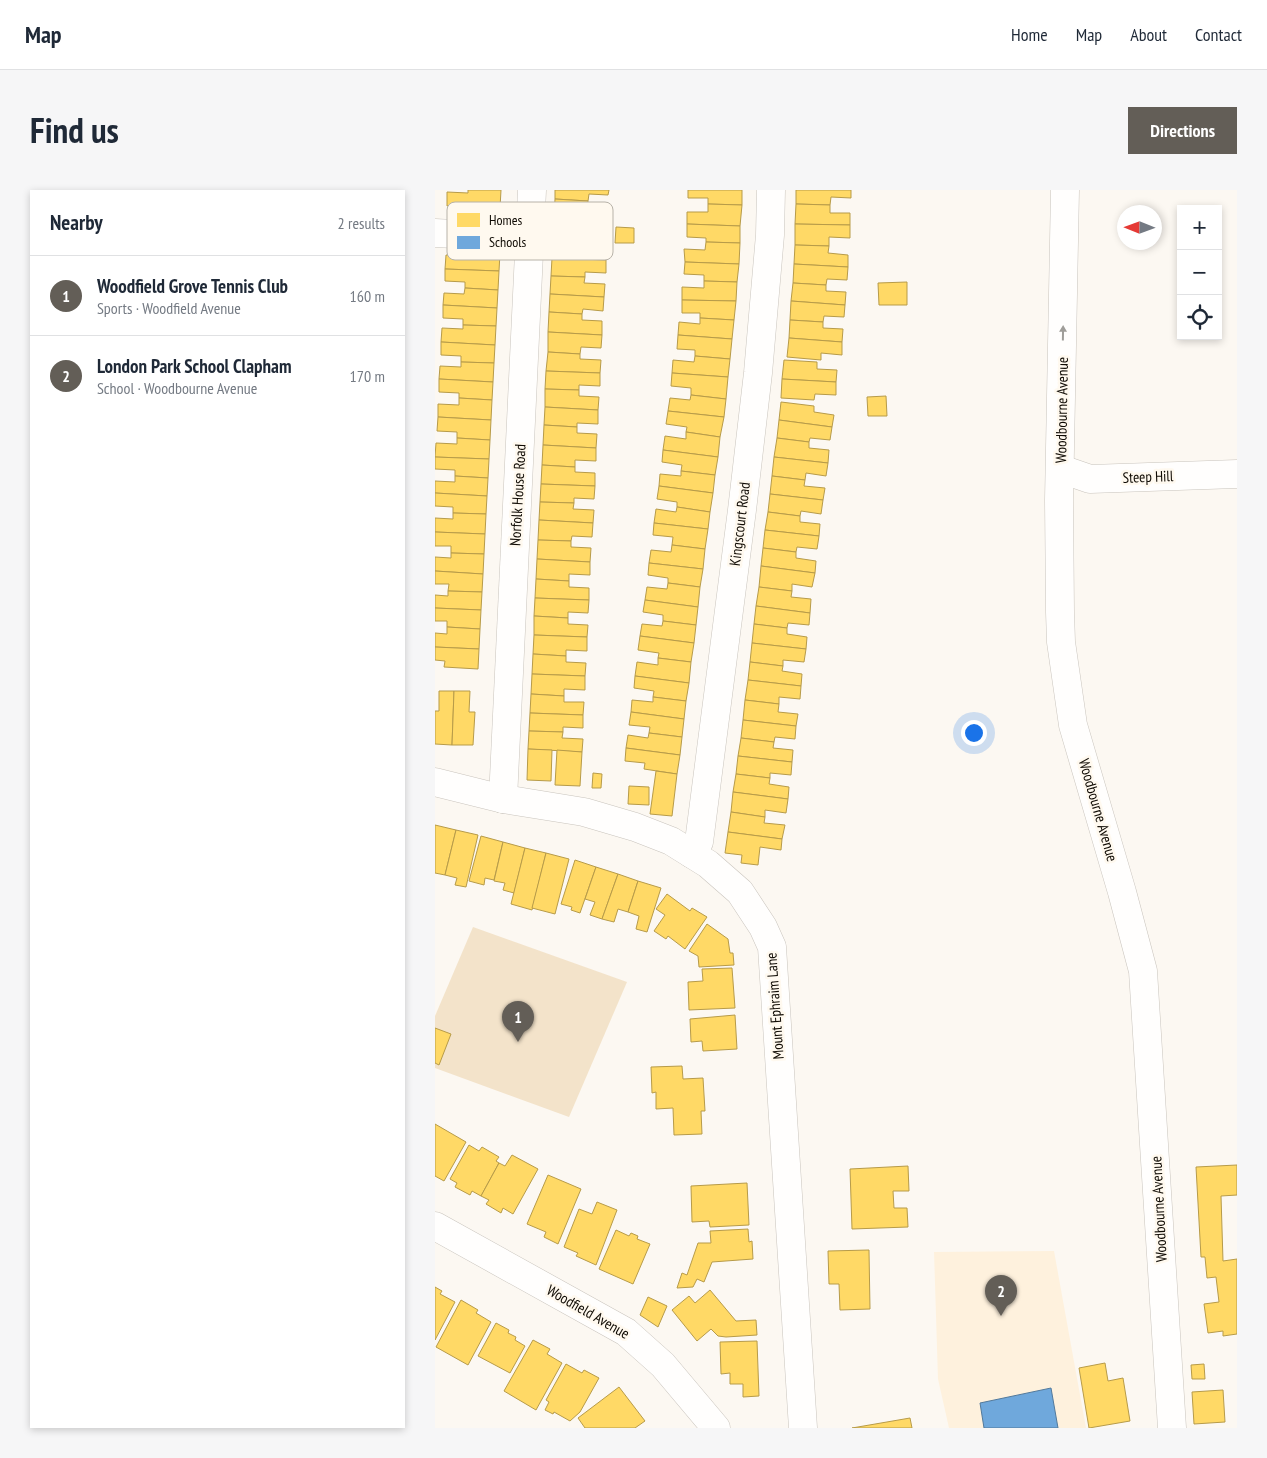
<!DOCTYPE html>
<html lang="en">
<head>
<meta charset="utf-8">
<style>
  body { margin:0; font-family:"PT Sans Narrow",sans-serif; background:#f6f6f7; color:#1f2937 }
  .controls { position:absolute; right:15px; top:15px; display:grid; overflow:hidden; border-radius:0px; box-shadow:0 2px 8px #0003 }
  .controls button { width:45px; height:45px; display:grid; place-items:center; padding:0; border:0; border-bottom:1px solid #e0e1e3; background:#fff; color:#1f2937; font:25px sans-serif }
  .compass { position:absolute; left:682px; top:15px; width:45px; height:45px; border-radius:50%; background:#fff; box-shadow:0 2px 8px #0003; rotate:271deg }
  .you { position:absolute; left:538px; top:542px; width:18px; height:18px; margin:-12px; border:4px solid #fff; border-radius:50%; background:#1a73e8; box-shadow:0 0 0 8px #1a73e833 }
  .badge { display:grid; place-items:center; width:32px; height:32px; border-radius:50%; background:#635e57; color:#fff; font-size:16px; font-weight:700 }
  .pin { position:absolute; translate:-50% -41px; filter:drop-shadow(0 1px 2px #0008) }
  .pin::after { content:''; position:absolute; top:26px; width:18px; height:15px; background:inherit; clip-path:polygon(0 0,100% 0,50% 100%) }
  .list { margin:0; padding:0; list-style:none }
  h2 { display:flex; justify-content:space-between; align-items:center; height:65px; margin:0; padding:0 20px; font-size:21px }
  h2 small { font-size:16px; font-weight:400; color:#747a83 }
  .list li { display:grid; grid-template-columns:32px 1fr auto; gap:15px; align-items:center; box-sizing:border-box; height:80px; padding:0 20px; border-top:1px solid #e0e1e3 }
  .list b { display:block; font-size:19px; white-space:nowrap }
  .list p { margin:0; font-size:16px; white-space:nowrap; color:#747a83 }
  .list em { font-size:16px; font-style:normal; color:#747a83 }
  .icon { flex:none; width:28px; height:28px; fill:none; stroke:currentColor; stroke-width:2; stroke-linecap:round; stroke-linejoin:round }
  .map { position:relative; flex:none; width:802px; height:1238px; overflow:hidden; border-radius:0px }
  header { display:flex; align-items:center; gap:30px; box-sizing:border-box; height:70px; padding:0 25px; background:#fff; border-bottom:1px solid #e0e1e3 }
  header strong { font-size:24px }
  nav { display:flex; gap:28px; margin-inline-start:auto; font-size:18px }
  .intro { display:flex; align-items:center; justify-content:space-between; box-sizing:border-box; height:120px; padding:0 30px }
  h1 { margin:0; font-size:35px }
  .button { padding:12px 22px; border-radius:0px; background:#635e57; color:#fff; font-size:18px; font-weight:700 }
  main { display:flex; gap:30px; padding:0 30px }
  aside { flex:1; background:#fff; border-radius:0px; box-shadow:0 2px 8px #0003 }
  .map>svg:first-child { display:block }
</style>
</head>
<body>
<header>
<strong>Map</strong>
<nav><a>Home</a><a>Map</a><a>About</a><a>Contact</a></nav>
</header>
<div class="intro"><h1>Find us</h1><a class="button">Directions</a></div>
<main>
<aside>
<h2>Nearby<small>2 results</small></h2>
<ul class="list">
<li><span class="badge">1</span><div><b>Woodfield Grove Tennis Club</b><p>Sports · Woodfield Avenue</p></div><em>160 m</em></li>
<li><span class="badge">2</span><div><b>London Park School Clapham</b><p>School · Woodbourne Avenue</p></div><em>170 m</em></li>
</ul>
</aside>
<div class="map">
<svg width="802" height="1238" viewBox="0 0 802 1238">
  <rect width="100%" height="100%" fill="#fcf8f2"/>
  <!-- built -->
  <polygon fill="#fef1dd" points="619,1061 651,1238 514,1238 503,1189 499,1062"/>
  <!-- green -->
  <polygon fill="#f3e3ca" points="38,737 192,792 134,927 0,878 0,826"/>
  <!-- homes -->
  <g fill="#ffd966" stroke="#b79b49">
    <polygon points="33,0 66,0 65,18 12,16 12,2 33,3"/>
    <polygon points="120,0 174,0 173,5 154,4 153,11 120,9"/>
    <polygon points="253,0 307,0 307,15 273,14 273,8 253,8"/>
    <polygon points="361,0 416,0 416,8 396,7 395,15 361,14"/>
    <polygon points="120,9 153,11 153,17 173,18 172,32 119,29"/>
    <polygon points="273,14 307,15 305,36 252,34 252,22 273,22"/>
    <polygon points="361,14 395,15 395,23 415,23 415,35 360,34"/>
    <polygon points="252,34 305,36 305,53 271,52 271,48 252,47"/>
    <polygon points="360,34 415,35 415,48 394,47 394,56 360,55"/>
    <polygon points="181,37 199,38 199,53 180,53"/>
    <polygon points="271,52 305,53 304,74 250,72 249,59 270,60"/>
    <polygon points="360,55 394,56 393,63 413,65 413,77 359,74"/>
    <polygon points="32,62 65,63 64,81 10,79 11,65 32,66"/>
    <polygon points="117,68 171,70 171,83 150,82 150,87 116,86"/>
    <polygon points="250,72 304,74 302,92 269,91 269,85 249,84"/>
    <polygon points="359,74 413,77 412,90 392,89 391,95 358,93"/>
    <polygon points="10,79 64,81 63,100 30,98 30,92 10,91"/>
    <polygon points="116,86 150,87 149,93 170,94 169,107 115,104"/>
    <polygon points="269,91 302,92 301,111 247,110 247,97 269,98"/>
    <polygon points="472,92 472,115 444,115 443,93"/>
    <polygon points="358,93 391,95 391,101 411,102 410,115 356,111"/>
    <polygon points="30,98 63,100 62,118 8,115 9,103 29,104"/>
    <polygon points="115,104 169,107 168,121 148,119 147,124 114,122"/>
    <polygon points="247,110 301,111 299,130 265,128 265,123 247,123"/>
    <polygon points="356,111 410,115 409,127 389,126 388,132 355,130"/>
    <polygon points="8,115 62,118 61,136 28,135 28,129 8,128"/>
    <polygon points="114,122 147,124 147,130 167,131 167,145 113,142"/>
    <polygon points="265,128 299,130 297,149 243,145 244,132 265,134"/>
    <polygon points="355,130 388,132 388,138 408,139 407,152 354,148"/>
    <polygon points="28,135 61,136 60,155 6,152 7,138 28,139"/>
    <polygon points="113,142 167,145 166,158 146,157 145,164 113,162"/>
    <polygon points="243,145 297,149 295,169 260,166 260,160 242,159"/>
    <polygon points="354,148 407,152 407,165 386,163 386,170 352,167"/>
    <polygon points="6,152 60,155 59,173 26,172 26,166 6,165"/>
    <polygon points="113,162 145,164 145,169 166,170 165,183 111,181"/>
    <polygon points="260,166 295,169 293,187 237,183 238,170 259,172"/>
    <polygon points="349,170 382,172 382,179 402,180 401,192 347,189"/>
    <polygon points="26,172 59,173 58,192 4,189 5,176 26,177"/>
    <polygon points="111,181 165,183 165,196 144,195 144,200 110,199"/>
    <polygon points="237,183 293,187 291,209 256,205 256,198 236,196"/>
    <polygon points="4,189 58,192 57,210 24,208 24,203 4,202"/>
    <polygon points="347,189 401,192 401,205 380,204 379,210 346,208"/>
    <polygon points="110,199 144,200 144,206 164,207 163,220 110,217"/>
    <polygon points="256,205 291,209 289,227 233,221 235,208 255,210"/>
    <polygon points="451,206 452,226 433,226 432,207"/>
    <polygon points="24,208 57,210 56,230 3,227 3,214 24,215"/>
    <polygon points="346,212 379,216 379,222 399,225 397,237 344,230"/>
    <polygon points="110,217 163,220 163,234 142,233 142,237 109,235"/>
    <polygon points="233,221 289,227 285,247 251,242 252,237 231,234"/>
    <polygon points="3,227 56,230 55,250 22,248 22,242 2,241"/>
    <polygon points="344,230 397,237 395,250 375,248 374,252 342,248"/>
    <polygon points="109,235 142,237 142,243 162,244 161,258 108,255"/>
    <polygon points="251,242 285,247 283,267 228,260 230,246 251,249"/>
    <polygon points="22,248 55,250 54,269 0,267 1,253 22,254"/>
    <polygon points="342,248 374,252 374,258 394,260 393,273 339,267"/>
    <polygon points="108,255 161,258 161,271 140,270 140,277 107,275"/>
    <polygon points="228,260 283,267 280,285 246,281 247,275 227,272"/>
    <polygon points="0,267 54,269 53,288 20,286 20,280 0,279"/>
    <polygon points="339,267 393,273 391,286 371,283 370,290 337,286"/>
    <polygon points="107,275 140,277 140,282 160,283 160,296 106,294"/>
    <polygon points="246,281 280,285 278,303 224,296 225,284 246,286"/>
    <polygon points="20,286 53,288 52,306 0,303 0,291 20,292"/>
    <polygon points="337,286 370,290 369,296 390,298 388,310 335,304"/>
    <polygon points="106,294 160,296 159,309 139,308 139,313 105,312"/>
    <polygon points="224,296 278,303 275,322 242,317 242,312 222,309"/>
    <polygon points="0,303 52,306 51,324 18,323 18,317 0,316"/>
    <polygon points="335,304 388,310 386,324 366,321 365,326 333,322"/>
    <polygon points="105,312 139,313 138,319 159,320 158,333 104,330"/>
    <polygon points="242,317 275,322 273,339 219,333 221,319 241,322"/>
    <polygon points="333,322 365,326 365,332 385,334 384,346 330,340"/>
    <polygon points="18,323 51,324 50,344 0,342 0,328 18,329"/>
    <polygon points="104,330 158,333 157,347 137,346 136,351 103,350"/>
    <polygon points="219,333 273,339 270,359 237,355 238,347 218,345"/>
    <polygon points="330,340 384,346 382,359 362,357 361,362 328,358"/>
    <polygon points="0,342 50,344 49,364 16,363 16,356 0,356"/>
    <polygon points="103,350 136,351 136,357 156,358 155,372 102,369"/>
    <polygon points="237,355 270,359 268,379 214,373 216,360 236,362"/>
    <polygon points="328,358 361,362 361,368 381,371 380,383 326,376"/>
    <polygon points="16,363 49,364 48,384 0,381 0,367 16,368"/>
    <polygon points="102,369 155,372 155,385 134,384 134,391 101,389"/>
    <polygon points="214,373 268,379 265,397 233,393 233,388 213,385"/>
    <polygon points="326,376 380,383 377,397 357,394 357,401 324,397"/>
    <polygon points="0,381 48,384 47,402 13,401 14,394 0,394"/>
    <polygon points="101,389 134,391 134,397 154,398 154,410 100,408"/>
    <polygon points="233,393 265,397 263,417 210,410 212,397 232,399"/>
    <polygon points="324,397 357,401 356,407 376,409 375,423 321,416"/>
    <polygon points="13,401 47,402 46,420 0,418 0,405 13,406"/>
    <polygon points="100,408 154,410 153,423 133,422 133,428 99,426"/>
    <polygon points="210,410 263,417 261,435 228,431 228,425 208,422"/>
    <polygon points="321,416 375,423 374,435 353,433 352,438 319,434"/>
    <polygon points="0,418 46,420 45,439 12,437 12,431 0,431"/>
    <polygon points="99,426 133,428 133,434 153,435 152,447 99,445"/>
    <polygon points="228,431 261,435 259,453 205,446 207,434 227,436"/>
    <polygon points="319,434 352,438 352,444 372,447 371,459 317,453"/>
    <polygon points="12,437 45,439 44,459 0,457 0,443 12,444"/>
    <polygon points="99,445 152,447 152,461 131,460 131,466 98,464"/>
    <polygon points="205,446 259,453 256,472 223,468 224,463 203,460"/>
    <polygon points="317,453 371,459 369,472 348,470 348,476 315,472"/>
    <polygon points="0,457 44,459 43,479 9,477 10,471 0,470"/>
    <polygon points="98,464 131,466 131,472 151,473 150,486 97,484"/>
    <polygon points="223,468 256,472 254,493 200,486 202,472 223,475"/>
    <polygon points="315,472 348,476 347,481 367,484 366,496 313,490"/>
    <polygon points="97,484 150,486 150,500 129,499 129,506 96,504"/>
    <polygon points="200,486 254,493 251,511 218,507 219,501 199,498"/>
    <polygon points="313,490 366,496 365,509 344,507 344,514 310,510"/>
    <polygon points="4,501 19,501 17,555 0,554 0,521 4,521"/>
    <polygon points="19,501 35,501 34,522 40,522 38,555 17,555"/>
    <polygon points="96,504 129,506 129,512 149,512 148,525 95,523"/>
    <polygon points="218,507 251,511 249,529 196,522 197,510 218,512"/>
    <polygon points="310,510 344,514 343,522 363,524 361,536 308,530"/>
    <polygon points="196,522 249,529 247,547 214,543 215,537 194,535"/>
    <polygon points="95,523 148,525 148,538 128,537 128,542 94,541"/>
    <polygon points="308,530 361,536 360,549 340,547 339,552 306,548"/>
    <polygon points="94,541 128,542 127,548 148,549 147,562 93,559"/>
    <polygon points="214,543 247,547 245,565 191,558 193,545 213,548"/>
    <polygon points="306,548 339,552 338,558 358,560 357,572 303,566"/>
    <polygon points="191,558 245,565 242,584 209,579 210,573 190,571"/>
    <polygon points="93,559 117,560 116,591 92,590"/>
    <polygon points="122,560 147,562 145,596 120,595"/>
    <polygon points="303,566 357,572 356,585 335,583 335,588 301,584"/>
    <polygon points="221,581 242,584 237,626 215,624"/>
    <polygon points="158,583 167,584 166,598 157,598"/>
    <polygon points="301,584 335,588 334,594 354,597 353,609 298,602"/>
    <polygon points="194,596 214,597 214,615 193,614"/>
    <polygon points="298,602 353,609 351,623 330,620 330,627 296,622"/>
    <polygon points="296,622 330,627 329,633 350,635 347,649 293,642"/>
    <polygon points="0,635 21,640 10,685 0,683"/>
    <polygon points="21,640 43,645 31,697 20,695 22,688 10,685"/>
    <polygon points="293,642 347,649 346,660 325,657 323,675 306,673 307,665 290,663"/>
    <polygon points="46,646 68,652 59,690 50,688 49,695 34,691"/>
    <polygon points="68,652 90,658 79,703 68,700 70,693 59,691"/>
    <polygon points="90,658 111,663 97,720 76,714"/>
    <polygon points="111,663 134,669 120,724 97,718"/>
    <polygon points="140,670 161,677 145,723 136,720 137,717 126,714"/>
    <polygon points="161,677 183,684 167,729 155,725 160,712 150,709"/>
    <polygon points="183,684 203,691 193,722 183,719 179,732 167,729"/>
    <polygon points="203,691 226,698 212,742 201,739 204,726 193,722"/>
    <polygon points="232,704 255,721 257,718 272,727 250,759 233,746 231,749 219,741 230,725 221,719"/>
    <polygon points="272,734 293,749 295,763 298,763 299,775 264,777 263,766 254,761"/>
    <polygon points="297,778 300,818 254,820 253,792 268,791 267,779"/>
    <polygon points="300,825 302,859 268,861 267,851 256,852 255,829"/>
    <polygon points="0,838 16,844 4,875 0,873"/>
    <polygon points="247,876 248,889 268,888 270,921 266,921 267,944 239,945 238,918 221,919 221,902 217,903 216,877"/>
    <polygon points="0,934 31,952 9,991 0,986"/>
    <polygon points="34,955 44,961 47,957 64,967 61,971 64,973 46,1006 37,1001 35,1005 20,997 22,993 15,989"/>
    <polygon points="77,965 103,979 78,1024 68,1018 66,1023 51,1014 54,1010 46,1006 64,973 70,976"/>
    <polygon points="802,975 802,1005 786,1006 788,1071 802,1069 802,1144 788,1146 788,1141 773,1143 769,1114 784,1112 781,1087 772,1088 770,1067 766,1067 761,977"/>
    <polygon points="473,976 474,1001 458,1001 459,1018 472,1018 473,1037 417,1039 415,979"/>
    <polygon points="113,985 146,999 123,1054 109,1047 111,1042 92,1034"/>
    <polygon points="312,993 314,1035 275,1037 274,1031 257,1032 256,996"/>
    <polygon points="162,1012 182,1020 161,1075 141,1066 143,1063 129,1057 144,1019 157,1024"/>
    <polygon points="313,1039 314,1052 317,1051 318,1069 277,1072 269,1092 262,1089 258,1097 242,1098 247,1083 252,1085 263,1053 276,1053 275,1041"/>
    <polygon points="181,1040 194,1046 196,1043 203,1046 202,1049 215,1054 198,1094 164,1079"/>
    <polygon points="434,1060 435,1119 405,1120 404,1094 394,1094 393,1061"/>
    <polygon points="0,1097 7,1101 5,1104 20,1112 0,1150"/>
    <polygon points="275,1100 301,1131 321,1130 322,1145 291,1147 283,1146 276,1139 262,1151 237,1120 254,1106 260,1113"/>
    <polygon points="213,1107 232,1116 223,1137 205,1125"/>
    <polygon points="26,1110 43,1120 41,1123 56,1132 33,1175 1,1157"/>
    <polygon points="61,1133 74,1140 73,1143 81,1147 80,1150 90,1156 75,1183 43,1166"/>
    <polygon points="98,1150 115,1159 112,1164 127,1173 101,1220 69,1201"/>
    <polygon points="322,1151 324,1206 308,1207 308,1194 295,1194 295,1183 286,1184 285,1152"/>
    <polygon points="670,1173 673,1191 688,1188 695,1231 654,1238 644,1178"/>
    <polygon points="131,1174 147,1183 149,1180 164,1188 145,1222 135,1231 119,1222 118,1224 110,1220 114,1212 111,1210"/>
    <polygon points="769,1174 770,1189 757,1189 756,1175"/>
    <polygon points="184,1197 210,1231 200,1238 150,1238 143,1228"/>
    <polygon points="788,1200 790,1232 759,1234 757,1202"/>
    <polygon points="475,1228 477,1238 417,1238"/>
  </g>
  <!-- schools -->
  <polygon fill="#6fa8dc" stroke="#52799b" points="616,1198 623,1238 549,1238 545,1213"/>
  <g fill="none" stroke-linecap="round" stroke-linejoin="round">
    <!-- minor casing -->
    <g stroke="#c9c4bd" stroke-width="29">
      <g id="minor">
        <polyline points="630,0 624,310 625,422 626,452 638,535 687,702 708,781 737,1238"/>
        <polyline points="0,43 94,48"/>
        <polyline points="626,279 655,289 802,284"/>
        <polyline points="0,592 68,609 149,622 200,637 236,651 273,674 305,702 328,737 337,757 368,1238"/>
        <polyline points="68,609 97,0"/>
        <polyline points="257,664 264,652 307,320 323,183 335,45 336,0"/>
        <polyline points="0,1036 191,1142 228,1175 281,1238"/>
      </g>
    </g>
    <!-- minor -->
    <use href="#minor" stroke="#fffefd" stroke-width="28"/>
  </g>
  <!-- one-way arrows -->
  <defs><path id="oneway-solid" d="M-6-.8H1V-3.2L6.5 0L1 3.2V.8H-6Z" transform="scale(1.25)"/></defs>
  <use fill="#9f9d99" href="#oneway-solid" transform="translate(628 143) rotate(-89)"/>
  <g text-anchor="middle" stroke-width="5" stroke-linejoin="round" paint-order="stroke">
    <!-- street labels -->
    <g font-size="15" fill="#100b04" stroke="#fff9ef">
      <text transform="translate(627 220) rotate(-89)" y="5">Woodbourne Avenue</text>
      <text transform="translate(713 287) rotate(-2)" y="5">Steep Hill</text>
      <text transform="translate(83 305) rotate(-87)" y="5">Norfolk House Road</text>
      <text transform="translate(305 334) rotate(-83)" y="5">Kingscourt Road</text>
      <text transform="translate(663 620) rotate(74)" y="5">Woodbourne Avenue</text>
      <text transform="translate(340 816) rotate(-94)" y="5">Mount Ephraim Lane</text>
      <text transform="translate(724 1019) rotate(-93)" y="5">Woodbourne Avenue</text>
      <text transform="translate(153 1122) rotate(30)" y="5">Woodfield Avenue</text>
    </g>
  </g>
  <!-- legend -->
  <rect x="12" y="12" width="166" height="58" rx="8" fill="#fff9ef" stroke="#b7b2a8" stroke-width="1"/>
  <rect x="22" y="23" width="23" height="14" fill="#ffd966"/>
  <rect x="22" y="46" width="23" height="13" fill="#6fa8dc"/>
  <g font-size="14" fill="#100b04">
    <text x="54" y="35">Homes</text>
    <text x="54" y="57">Schools</text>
  </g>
</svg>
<div class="controls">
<button>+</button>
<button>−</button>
<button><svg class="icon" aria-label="locate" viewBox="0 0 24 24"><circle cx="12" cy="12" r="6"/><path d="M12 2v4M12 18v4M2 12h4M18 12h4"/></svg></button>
</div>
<svg class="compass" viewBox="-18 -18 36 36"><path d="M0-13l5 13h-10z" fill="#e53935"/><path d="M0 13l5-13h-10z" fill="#747a83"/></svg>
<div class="you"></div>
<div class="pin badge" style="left:83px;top:852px">1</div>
<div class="pin badge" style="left:566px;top:1126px">2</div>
</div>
</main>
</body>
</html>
